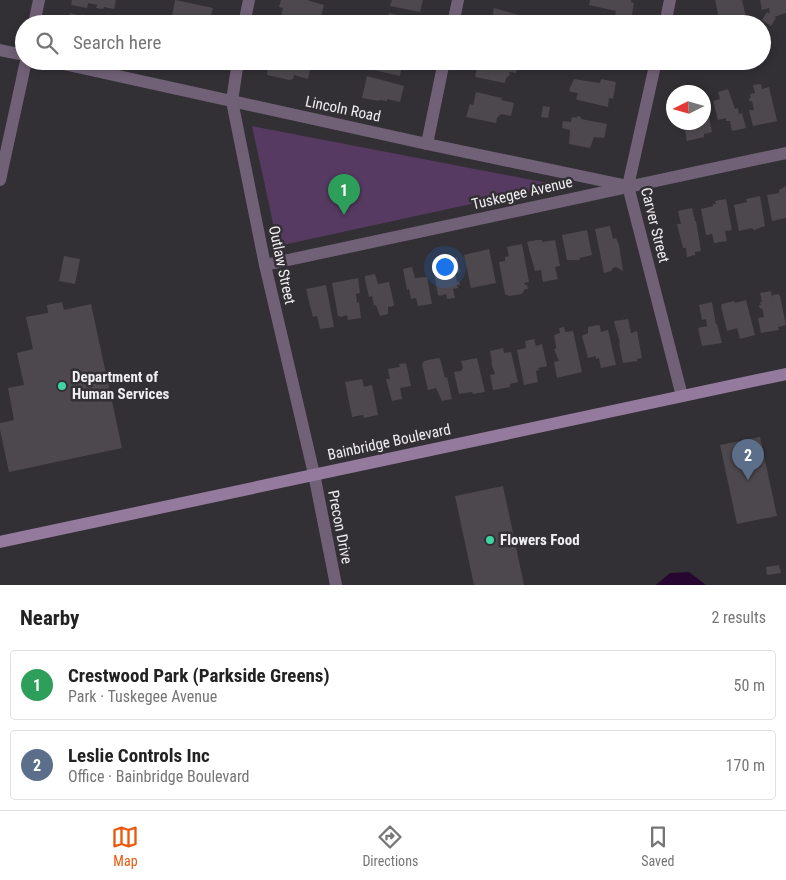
<!DOCTYPE html>
<html lang="en">
<head>
<meta charset="utf-8">
<style>
  body { margin:0; font-family:"Roboto Condensed",sans-serif; background:#f2f2f2; color:#222 }
  .compass { position:absolute; left:666px; top:85px; width:45px; height:45px; border-radius:50%; background:#fff; box-shadow:0 2px 8px #0003; rotate:265deg }
  .you { position:absolute; left:444px; top:266px; width:18px; height:18px; margin:-12px; border:4px solid #fff; border-radius:50%; background:#1a73e8; box-shadow:0 0 0 8px #1a73e833 }
  .badge { display:grid; place-items:center; width:32px; height:32px; border-radius:50%; background:#ea580c; color:#fff; font-size:16px; font-weight:700 }
  .pin { position:absolute; translate:-50% -41px; filter:drop-shadow(0 1px 2px #0008) }
  .pin::after { content:''; position:absolute; top:26px; width:18px; height:15px; background:inherit; clip-path:polygon(0 0,100% 0,50% 100%) }
  .list { margin:0; padding:0; list-style:none }
  h2 { display:flex; justify-content:space-between; align-items:center; height:65px; margin:0; padding:0 20px; font-size:21px }
  h2 small { font-size:16px; font-weight:400; color:#767676 }
  .list li { display:grid; grid-template-columns:32px 1fr auto; gap:15px; align-items:center; box-sizing:border-box; height:70px; margin:0 10px 10px; padding:0 10px; border:1px solid #e0e0e0; border-radius:5px }
  .list b { display:block; font-size:19px; white-space:nowrap }
  .list p { margin:0; font-size:16px; white-space:nowrap; color:#767676 }
  .list em { font-size:16px; font-style:normal; color:#767676 }
  .icon { flex:none; width:28px; height:28px; fill:none; stroke:currentColor; stroke-width:2; stroke-linecap:round; stroke-linejoin:round }
  .map { position:relative; flex:none; width:786px; height:585px; overflow:hidden }
  .search { position:absolute; background:#fff; box-shadow:0 2px 8px #0003; left:15px; right:15px; top:15px; height:55px; display:flex; align-items:center; gap:12px; box-sizing:border-box; padding:0 18px; border-radius:28px; color:#767676; font-size:19px }
  .sheet { height:225px; background:#fff }
  nav { display:flex; justify-content:space-around; align-items:center; box-sizing:border-box; height:70px; border-top:1px solid #e0e0e0; background:#fff; font-size:14px; color:#767676 }
  nav a { display:grid; justify-items:center; gap:2px }
  nav .on { color:#ea580c }
  .map>svg:first-child { display:block }
</style>
</head>
<body>
<div class="map">
<svg width="786" height="585" viewBox="0 0 786 585">
  <rect width="100%" height="100%" fill="#333035"/>
  <!-- green -->
  <polygon fill="#563a62" points="252,126 558,185 278,246"/>
  <!-- water -->
  <polygon fill="#270632" points="689,572 706,585 656,585 670,573"/>
  <!-- building -->
  <g fill="#4c484d">
    <polygon points="72,0 116,0 114,9 104,7 103,9 96,8 97,5 88,3 87,8 71,5"/>
    <polygon points="175,0 213,8 209,23 199,21 198,24 164,23 165,15 172,16"/>
    <polygon points="281,0 307,0 324,5 320,20 312,18 311,22 281,16 283,8 279,7"/>
    <polygon points="392,0 423,0 420,12 390,6"/>
    <polygon points="590,0 631,0 631,2 634,3 631,20 615,16 616,11 589,5"/>
    <polygon points="715,0 742,0 746,17 733,20 728,23 726,21 720,23"/>
    <polygon points="760,0 786,0 786,13 774,17 776,18 771,26 762,20 767,12 770,14 769,8 762,10"/>
    <polygon points="494,8 519,15 517,24 487,24 488,21 491,22"/>
    <polygon points="70,13 82,16 82,14 117,24 67,24"/>
    <polygon points="389,13 416,19 414,24 386,24"/>
    <polygon points="268,61 295,61 311,65 308,79 294,75 293,79 289,80 267,75"/>
    <polygon points="368,61 409,61 408,66 402,65 400,76 374,70 375,66 369,64"/>
    <polygon points="483,61 512,61 518,63 516,73 509,72 510,75 506,78 505,83 475,77 478,63 482,64"/>
    <polygon points="367,76 404,86 400,102 387,99 387,101 379,100 379,101 362,98"/>
    <polygon points="574,79 600,83 601,79 616,82 613,99 609,98 608,107 578,100 576,99 578,93 571,92 569,90"/>
    <polygon points="761,84 762,89 769,87 777,121 753,126 749,110 754,110 752,101 750,102 749,98 751,98 750,94 755,93 753,85"/>
    <polygon points="728,89 735,109 738,108 739,114 742,113 746,128 732,131 730,121 726,121 726,118 718,120 713,101 720,99 718,92"/>
    <polygon points="476,92 502,98 501,100 514,103 511,116 501,114 497,118 496,123 466,117 470,104 473,105"/>
    <polygon points="706,102 712,132 704,134 704,137 687,141 684,125 689,124 689,122 704,122 704,103"/>
    <polygon points="543,106 550,107 548,118 541,117"/>
    <polygon points="577,116 581,117 581,119 607,124 604,138 594,137 590,148 569,144 570,130 562,128 563,121 571,122 572,117 577,118"/>
    <polygon points="786,186 786,218 772,221 767,195 779,193 779,190"/>
    <polygon points="760,196 765,226 754,230 752,228 739,231 734,205 747,202 746,199"/>
    <polygon points="726,199 732,230 725,231 727,241 714,243 712,234 706,235 701,209 713,206 713,204 716,204 715,201"/>
    <polygon points="692,208 695,221 696,221 701,251 695,252 695,255 687,257 686,248 683,248 677,224 681,224 678,211"/>
    <polygon points="610,226 613,239 616,238 619,245 623,271 616,267 613,268 611,271 604,273 595,229"/>
    <polygon points="587,230 592,255 580,258 579,260 567,260 562,235"/>
    <polygon points="537,240 542,240 542,242 555,240 560,266 555,267 558,279 543,282 541,270 535,271 527,242"/>
    <polygon points="522,244 529,282 524,283 525,285 527,285 528,289 525,289 522,294 509,296 505,294 499,262 505,261 505,257 509,256 507,247"/>
    <polygon points="489,249 496,283 471,288 464,255"/>
    <polygon points="64,256 80,259 75,284 59,281"/>
    <polygon points="457,257 460,272 455,273 457,282 459,281 460,285 457,285 458,288 453,289 455,298 447,299 446,294 440,296 438,295 432,262"/>
    <polygon points="412,267 415,278 427,277 432,304 418,306 416,298 411,299 409,289 407,290 403,269"/>
    <polygon points="375,274 378,284 389,282 394,304 394,306 388,307 388,314 380,316 376,305 374,306 372,296 369,297 365,279 365,276"/>
    <polygon points="358,278 360,293 356,294 357,303 359,302 361,318 348,320 347,315 341,317 338,316 332,283"/>
    <polygon points="326,285 334,327 320,329 317,316 313,317 306,289"/>
    <polygon points="771,291 772,297 773,295 778,294 780,296 786,325 778,327 779,330 761,333 758,318 764,317 762,308 760,309 759,305 761,305 760,302 762,302 760,293"/>
    <polygon points="746,300 755,335 740,339 737,328 727,331 721,306 722,304 734,301 735,303"/>
    <polygon points="62,302 64,310 91,304 122,448 9,472 0,430 0,423 14,420 8,388 24,385 17,353 33,349 26,317 48,313 47,305"/>
    <polygon points="712,302 716,324 717,324 722,343 702,346 698,328 707,326 706,319 702,320 699,305"/>
    <polygon points="628,319 631,333 637,331 642,358 637,359 637,361 623,363 619,344 620,343 614,321"/>
    <polygon points="598,325 600,326 601,332 608,330 616,365 601,368 599,358 596,359 596,356 588,358 582,336 588,333 588,327"/>
    <polygon points="564,327 565,332 573,331 582,372 557,378 554,362 559,361 554,349 556,349 556,346 554,335 560,333 559,328"/>
    <polygon points="534,339 536,346 542,344 547,366 538,368 539,370 536,371 538,382 524,385 517,350 526,348 525,341"/>
    <polygon points="503,348 504,353 511,352 518,382 510,384 510,387 493,390 490,375 495,374 491,362 492,362 490,351"/>
    <polygon points="438,358 440,359 445,378 447,377 451,395 452,399 442,401 436,388 428,390 422,364 424,361"/>
    <polygon points="477,358 485,392 473,394 472,392 459,394 454,372 461,371 463,368 461,361"/>
    <polygon points="406,363 411,386 400,388 402,399 392,401 386,379 390,379 388,369 400,367 399,364"/>
    <polygon points="362,379 364,387 372,385 378,415 364,418 363,415 352,417 345,382"/>
    <polygon points="760,437 777,516 737,524 720,445"/>
    <polygon points="503,486 524,585 474,585 455,496"/>
    <polygon points="779,565 781,573 767,575 766,567"/>
  </g>
  <g fill="none" stroke-linecap="round" stroke-linejoin="round">
    <!-- street -->
    <g stroke="#716177" stroke-width="12">
      <polyline points="34,24 39,0"/>
      <polyline points="244,24 249,0"/>
      <polyline points="453,24 458,0"/>
      <polyline points="665,24 670,0"/>
      <polyline points="0,50 24,55"/>
      <polyline points="50,61 427,144 628,186"/>
      <polyline points="238,61 232,101 265,265 314,474 336,585"/>
      <polyline points="656,61 628,186 682,396"/>
      <polyline points="427,144 444,61"/>
      <polyline points="0,180 26,61"/>
      <polyline points="265,265 786,153"/>
    </g>
    <!-- secondary -->
    <polyline stroke="#947b9e" stroke-width="12" points="0,542 786,374"/>
  </g>
  <!-- markers -->
  <g fill="#3fd4a2" stroke="#333035" stroke-width="2">
    <circle cx="62" cy="386" r="5"/>
    <circle cx="490" cy="540" r="5"/>
  </g>
  <g text-anchor="middle" stroke-width="5" stroke-linejoin="round" paint-order="stroke">
    <!-- street labels -->
    <g font-size="15" fill="#f0eef1" stroke="#333035">
      <text transform="translate(343 109) rotate(12)" y="5">Lincoln Road</text>
      <text transform="translate(522 193) rotate(-13)" y="5">Tuskegee Avenue</text>
      <text transform="translate(655 225) rotate(76)" y="5">Carver Street</text>
      <text transform="translate(282 265) rotate(78)" y="5">Outlaw Street</text>
      <text transform="translate(389 442) rotate(-12)" y="5">Bainbridge Boulevard</text>
      <text transform="translate(340 527) rotate(79)" y="5">Precon Drive</text>
    </g>
    <!-- poi labels -->
    <g font-size="15" font-weight="bold" fill="#f0eef1" stroke="#333035" text-anchor="start">
      <text x="72" y="382">Department of<tspan x="72" dy="17">Human Services</tspan></text>
      <text x="500" y="545">Flowers Food</text>
    </g>
  </g>
</svg>
<svg class="compass" viewBox="-18 -18 36 36"><path d="M0-13l5 13h-10z" fill="#e53935"/><path d="M0 13l5-13h-10z" fill="#767676"/></svg>
<div class="you"></div>
<div class="pin badge" style="left:344px;top:215px;background:#2e9e5b">1</div>
<div class="pin badge" style="left:748px;top:480px;background:#5c6f8a">2</div>
<div class="search"><svg class="icon" aria-label="search" viewBox="0 0 24 24"><circle cx="10" cy="10" r="6"/><path d="M15 15l6 6"/></svg>Search here</div>
</div>
<section class="sheet">
<h2>Nearby<small>2 results</small></h2>
<ul class="list">
<li><span class="badge" style="background:#2e9e5b">1</span><div><b>Crestwood Park (Parkside Greens)</b><p>Park · Tuskegee Avenue</p></div><em>50 m</em></li>
<li><span class="badge" style="background:#5c6f8a">2</span><div><b>Leslie Controls Inc</b><p>Office · Bainbridge Boulevard</p></div><em>170 m</em></li>
</ul>
</section>
<nav>
<a class="on"><svg class="icon" aria-label="map" viewBox="0 0 24 24"><path d="M3 6l6-2 6 2 6-2v14l-6 2-6-2-6 2zM9 4v14M15 6v14"/></svg>Map</a>
<a><svg class="icon" aria-label="directions" viewBox="0 0 24 24"><path d="M12 3l9 9-9 9-9-9zM9 14v-3h6M13 9l2 2-2 2"/></svg>Directions</a>
<a><svg class="icon" aria-label="saved" viewBox="0 0 24 24"><path d="M7 4h10v16l-5-4-5 4z"/></svg>Saved</a>
</nav>
</body>
</html>
